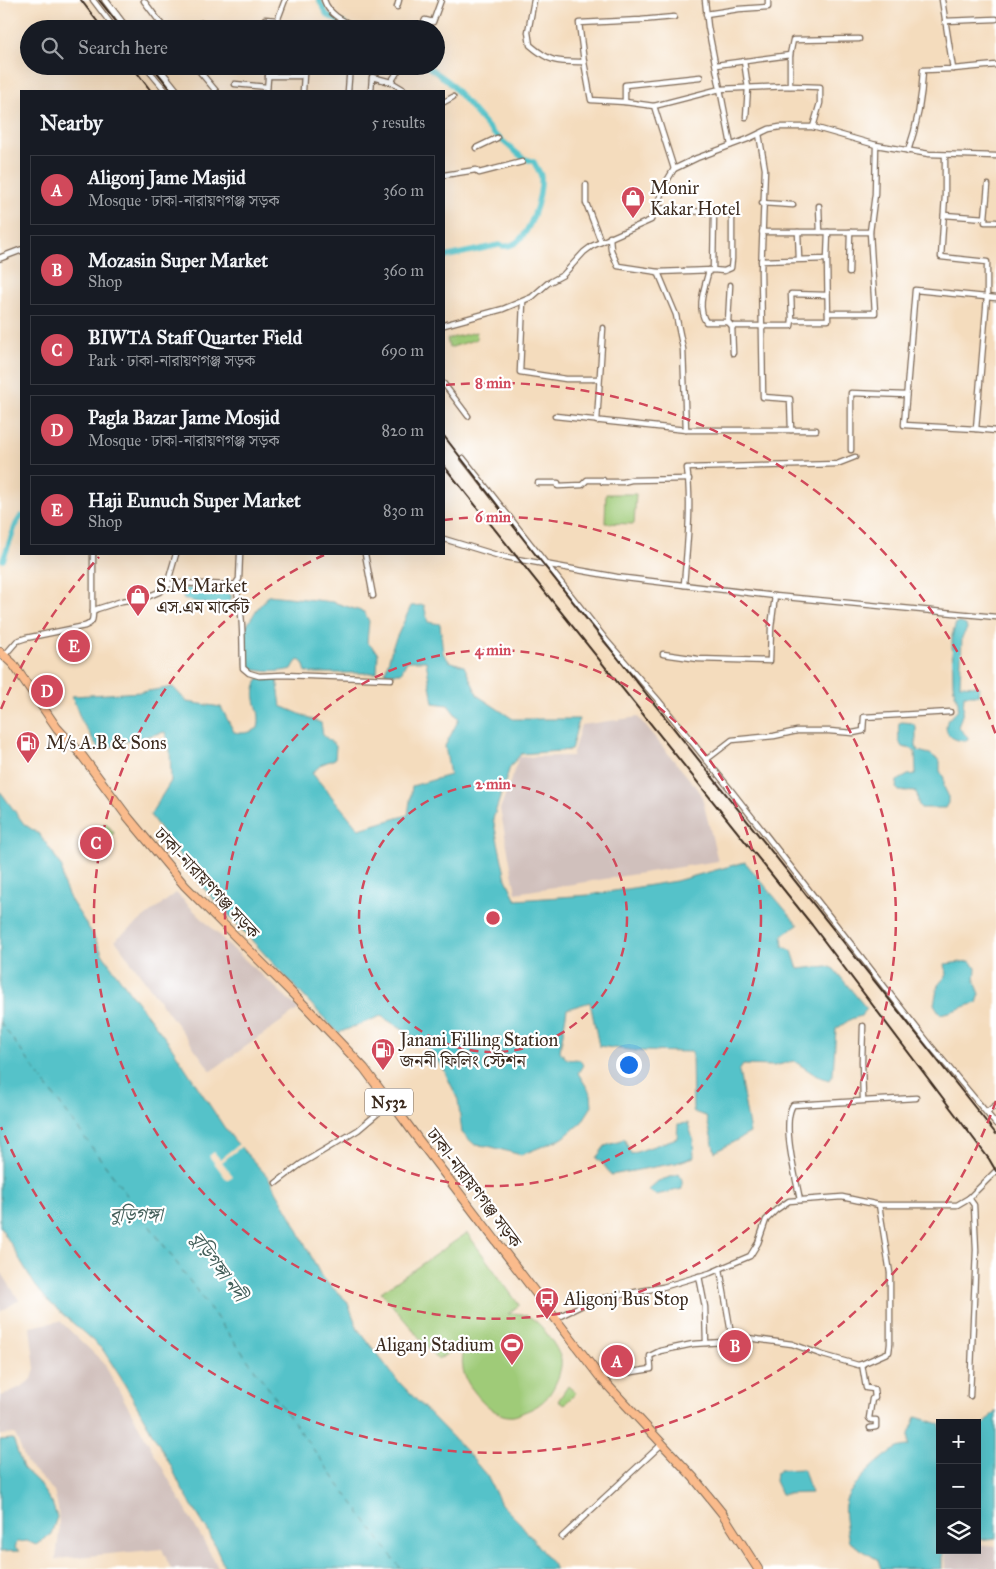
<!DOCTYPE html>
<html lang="en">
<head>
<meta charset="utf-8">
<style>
  body { margin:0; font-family:"IM FELL Great Primer","Noto Serif Bengali",serif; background:#242831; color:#f1f3f6 }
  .controls { position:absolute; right:15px; bottom:15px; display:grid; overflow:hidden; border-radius:0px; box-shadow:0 5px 20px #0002 }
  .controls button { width:45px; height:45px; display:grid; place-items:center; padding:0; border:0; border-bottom:1px solid #363941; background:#171b24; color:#f1f3f6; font:25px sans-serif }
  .you { position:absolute; left:628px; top:1064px; width:18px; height:18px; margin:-12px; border:4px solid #fff; border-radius:50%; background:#1a73e8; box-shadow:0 0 0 8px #1a73e833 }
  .badge { display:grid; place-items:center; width:32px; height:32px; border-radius:50%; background:#d1495b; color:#fff; font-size:16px; font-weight:700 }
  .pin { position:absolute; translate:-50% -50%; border:2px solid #fff; box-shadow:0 1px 5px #0006 }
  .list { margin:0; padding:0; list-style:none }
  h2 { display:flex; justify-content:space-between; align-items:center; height:65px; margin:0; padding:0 20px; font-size:21px }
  h2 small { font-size:16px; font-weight:400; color:#9ea1a6 }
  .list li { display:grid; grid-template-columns:32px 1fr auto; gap:15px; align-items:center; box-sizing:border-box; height:70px; margin:0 10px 10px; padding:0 10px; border:1px solid #363941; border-radius:0px }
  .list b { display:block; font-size:19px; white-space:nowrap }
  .list p { margin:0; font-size:16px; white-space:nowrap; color:#9ea1a6 }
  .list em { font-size:16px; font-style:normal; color:#9ea1a6 }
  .icon { flex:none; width:28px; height:28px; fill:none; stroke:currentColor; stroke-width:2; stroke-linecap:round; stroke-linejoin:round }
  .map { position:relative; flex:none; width:996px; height:1569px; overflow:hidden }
  .search { position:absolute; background:#171b24; box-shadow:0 5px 20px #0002; left:20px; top:20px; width:425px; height:55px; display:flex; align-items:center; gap:12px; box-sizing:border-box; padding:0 18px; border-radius:28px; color:#9ea1a6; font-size:19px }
  .panel { position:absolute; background:#171b24; box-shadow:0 5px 20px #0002; left:20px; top:90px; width:425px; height:465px; border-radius:0px }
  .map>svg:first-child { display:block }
</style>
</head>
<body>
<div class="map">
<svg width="996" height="1569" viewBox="0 0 996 1569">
  <rect width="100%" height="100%" fill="#fff"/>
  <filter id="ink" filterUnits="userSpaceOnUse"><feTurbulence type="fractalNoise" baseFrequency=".02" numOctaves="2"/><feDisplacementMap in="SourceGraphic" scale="10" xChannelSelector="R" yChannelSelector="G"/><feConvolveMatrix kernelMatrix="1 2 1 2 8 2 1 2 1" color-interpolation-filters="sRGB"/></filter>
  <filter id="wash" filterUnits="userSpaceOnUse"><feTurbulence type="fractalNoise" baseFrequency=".0096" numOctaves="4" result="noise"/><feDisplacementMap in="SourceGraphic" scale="20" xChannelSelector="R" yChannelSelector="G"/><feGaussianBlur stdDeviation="1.12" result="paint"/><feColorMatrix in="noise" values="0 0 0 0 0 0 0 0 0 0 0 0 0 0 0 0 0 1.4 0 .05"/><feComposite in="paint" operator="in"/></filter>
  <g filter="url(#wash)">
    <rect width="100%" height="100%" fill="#f4dcbd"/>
    <!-- industrial -->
    <g fill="#d0c0bc">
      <polygon points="638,717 701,793 718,861 516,893 500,809 519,757 572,756 581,725"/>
      <polygon points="176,893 231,947 299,1009 211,1071 115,940"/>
      <polygon points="0,1270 19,1300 0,1312"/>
      <polygon points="60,1321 103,1362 219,1569 171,1569 162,1549 56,1559 59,1533 58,1508 54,1491 27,1464 15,1434 0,1435 0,1396 21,1387 32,1379 35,1369 30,1327"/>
      <polygon points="977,1544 996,1546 996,1569 945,1569 946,1550 977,1550"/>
    </g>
    <!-- park -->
    <g fill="#9fcb78" stroke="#6d7a4b">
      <polygon points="476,332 477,339 449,348 447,339"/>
      <polygon points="606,494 636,494 634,524 605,523"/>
      <polygon points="106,823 114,833 94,851 85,835"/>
      <path d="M467,1233L519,1305L508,1314C523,1311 535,1318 544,1330C550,1338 559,1350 561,1360C562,1365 560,1370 559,1375C552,1394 544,1405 524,1412C520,1414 514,1417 509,1416C496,1416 481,1401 473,1390C461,1376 459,1356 468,1340L438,1360L381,1292Z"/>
      <polygon points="568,1386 576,1393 564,1405 558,1401"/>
    </g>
    <!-- water -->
    <g fill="#54c2c9" stroke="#487674">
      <path d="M187,588L226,592L232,596L229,603C216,607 197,603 184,599L181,591Z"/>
      <path d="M269,595L333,602L364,612L369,621L367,642L378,653L377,673H312L306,672L303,663L299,660L296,662L292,669C276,673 263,672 247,668L244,654V630L257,609Z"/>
      <path d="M424,605L428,622L440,624L443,653L449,661L464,666L478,696L513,719H579L571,750L521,754L510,767L493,819L506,879L516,900L589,895L676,881L745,862L798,925L782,936L783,946L792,951L798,969L827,966L834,969L867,1009L861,1016L851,1019L836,1029L833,1074L829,1080L817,1076L794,1061L774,1066L743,1065L739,1071L750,1133L715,1152L706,1116L693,1112L692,1052L636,1051L599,1046L590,1002L567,1009L560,1051C562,1053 563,1056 566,1058C573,1063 577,1054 583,1065L578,1073L591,1094L592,1106L582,1122L563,1138L521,1155L488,1146L475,1145L462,1133L458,1100L443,1068L422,1042L381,1016L338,1033L206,891L150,815L171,781L170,749L165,732L127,741L100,751L81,720L72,696L142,692L173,687L187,702L221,707L234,732C243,734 250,733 258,728C263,706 247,701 259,678H277L281,706L321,723L323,735L336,746L335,759L322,764L312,773L359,829L408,815L412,786L450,775L445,746L459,719L448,705L433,703L426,661H407L401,673H385L393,645L411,606Z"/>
      <path d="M956,623H961L966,625L967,629L962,637L960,685L979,686L978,695H964L963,712L958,727L968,737V739L964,741C951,740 942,733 948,719C967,707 954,700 953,683L952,636Z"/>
      <path d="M902,722L912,723L916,726V746L918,751L930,754L940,761V771L944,778V787L948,795V803L945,808H921C916,803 919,797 916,792L899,791L896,788L897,781L908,775L915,774L916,772L915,751L912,749L902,747C898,742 898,730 899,723Z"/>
      <polygon points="0,791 24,824 39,834 53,853 62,868 63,883 70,899 92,933 103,955 131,994 169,1043 224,1127 235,1141 268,1177 292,1218 322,1278 347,1301 358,1329 397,1380 465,1450 487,1476 501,1504 520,1523 556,1569 226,1569 224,1566 209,1533 183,1491 171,1466 121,1378 103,1350 47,1300 35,1285 0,1226"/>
      <path d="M970,961L976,968L975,981L980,994L977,1003C964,1006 953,1012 940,1014L934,1004L938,985L947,975L945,964Z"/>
      <polygon points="688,1123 693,1139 694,1157 676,1163 611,1175 604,1165 596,1158 605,1146 621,1141 624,1138 631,1154 677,1138 678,1124"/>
      <polygon points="679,1174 682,1180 682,1189 656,1195 648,1190 658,1181"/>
      <polygon points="996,1410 996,1538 977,1540 977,1426 983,1425"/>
      <path d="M916,1417L940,1424V1550H944L942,1558V1569H881L878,1560L849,1542C847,1529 842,1513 846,1500C852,1484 883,1455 898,1448C901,1447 905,1446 909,1446V1434Z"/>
      <polygon points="13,1439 23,1468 37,1481 52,1503 57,1517 51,1534 36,1545 27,1541 17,1542 15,1548 19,1551 0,1552 0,1440"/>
      <polygon points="802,1469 805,1473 811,1493 781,1494 775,1481 776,1473 780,1470"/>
    </g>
    <!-- pier -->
    <polygon fill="#f4dcbd" points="240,1143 242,1146 222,1162 233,1176 227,1180 209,1156 214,1152 220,1159"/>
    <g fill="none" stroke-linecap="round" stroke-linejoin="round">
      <!-- canal -->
      <g stroke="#54c2c9" stroke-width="5.5">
        <polyline points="319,0 327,15 353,29"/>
        <path d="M427,66L448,81L493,133L523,158L534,162C536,167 540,172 541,176C543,195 529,244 507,246C504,247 502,246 499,245L444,257"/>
        <polyline points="3,560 16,524 21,516"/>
      </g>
      <!-- ferry -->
      <polyline stroke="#445f5a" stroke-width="1" stroke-dasharray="6 5" stroke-linecap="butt" points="0,1022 401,1569"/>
    </g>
  </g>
  <g filter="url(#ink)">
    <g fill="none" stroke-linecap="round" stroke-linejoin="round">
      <!-- minor casing -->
      <g stroke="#7c6856" stroke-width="7">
        <g id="minor">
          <polyline points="93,0 115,29"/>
          <path d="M324,0C330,17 346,22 361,29"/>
          <path d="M534,0L528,32L530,45C551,63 557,62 584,62L591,100L625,102L654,106L674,169"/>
          <polyline points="705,0 708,27 731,145"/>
          <polyline points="144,1 165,29"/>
          <polyline points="397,7 399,0"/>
          <polyline points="706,14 739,9 768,7 768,0"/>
          <polyline points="945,21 996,19"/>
          <polyline points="201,23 202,29"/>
          <polyline points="220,23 265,24 265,19 276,20"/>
          <polyline points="274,29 285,0"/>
          <polyline points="421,29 425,20 433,22 441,0"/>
          <polyline points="744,61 748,88 746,117"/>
          <polyline points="584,62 579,23 641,20 674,17"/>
          <polyline points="716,65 790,55"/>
          <polyline points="145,66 166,91"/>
          <polyline points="195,66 216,91"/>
          <polyline points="197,69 216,66 241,69"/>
          <polyline points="953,69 996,65"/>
          <polyline points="268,76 300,76 304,74 307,66"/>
          <polyline points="391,82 401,66"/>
          <polyline points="235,84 267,87"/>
          <polyline points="790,86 790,55 793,40 859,39"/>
          <polyline points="267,91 269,66"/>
          <polyline points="303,91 304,74"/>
          <polyline points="348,91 350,66"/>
          <polyline points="371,91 372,77 391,82 406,91"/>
          <polyline points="444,102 453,97"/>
          <polyline points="625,102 625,85 700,77"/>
          <polyline points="654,106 720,89 790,86 820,87 820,103 813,127"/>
          <polyline points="476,148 497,138"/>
          <path d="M908,151C918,123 922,98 923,70L953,69L942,0"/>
          <polyline points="945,155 945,196 941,257 987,262 987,297 976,429 996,431"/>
          <polyline points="444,175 476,170 479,173 522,162"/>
          <polyline points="586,185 586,203 601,242"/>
          <polyline points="762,203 793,205"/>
          <polyline points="819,206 820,232"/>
          <polyline points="656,208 714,213"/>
          <polyline points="944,215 985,218 985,222 996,222"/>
          <polyline points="985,218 988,185"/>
          <polyline points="762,232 870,232 875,313 828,313"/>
          <polyline points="798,232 799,259"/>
          <polyline points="870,232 875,194 876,145"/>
          <polyline points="610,237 611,250 618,266 658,272 676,315 683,349 686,430"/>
          <polyline points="761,261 827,259 828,232"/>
          <path d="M709,270C705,287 696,307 706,322H728L732,326"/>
          <polyline points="658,272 713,270 714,213 732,212 732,259 731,268 724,271 713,270"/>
          <polyline points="849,273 850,232"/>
          <polyline points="523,302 520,372 566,379 599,379"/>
          <polyline points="792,320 791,294 827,295"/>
          <polyline points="728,322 730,285"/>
          <polyline points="444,325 503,309 532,297 548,283 563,275 584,252 592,246 651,220 665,184 674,169 697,158 748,139 769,129 780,127 813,127 876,145 929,154 996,156"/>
          <polyline points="733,353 732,326 791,326 792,320 828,320 827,259"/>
          <polyline points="444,384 468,416"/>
          <polyline points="555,416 686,430 791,430 790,399 763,397 761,272 765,169 759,134"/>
          <polyline points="597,421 603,328"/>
          <polyline points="976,429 904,425 915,290 996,298"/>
          <polyline points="791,430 816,430"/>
          <polyline points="851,450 851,393 906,395"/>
          <polyline points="463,458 606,640 658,700 730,789 930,1045 996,1124"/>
          <polyline points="538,483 558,483 558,486 582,485 587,480 603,480 603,482 623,482 631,480 689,479"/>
          <polyline points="444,539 500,556 617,577 775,596 996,617"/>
          <polyline points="93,554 93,611"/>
          <path d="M240,554L239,579L235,585C244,614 242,638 243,668L249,673L259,676L283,675L391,679"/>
          <polyline points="365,554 373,596"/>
          <polyline points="167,585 175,583 235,585"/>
          <path d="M684,585C687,547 692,506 687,468L837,464L855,457"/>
          <polyline points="663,654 698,659 770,661 771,627 775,596"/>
          <path d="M4,656L17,641L26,638L85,626C93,623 93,619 93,611L97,609L122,601L147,597L159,592L167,585L176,554"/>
          <polyline points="706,760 732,740 774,736 797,731 829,731 853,733 863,731 864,717 950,712"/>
          <polyline points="863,1026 862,1061 863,1100"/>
          <polyline points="987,1112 996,1105"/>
          <polyline points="276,1183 301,1164 358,1130 390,1103"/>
          <polyline points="969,1198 974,1205 976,1250 970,1396"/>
          <path d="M800,1200C796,1178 781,1123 793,1105L916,1098"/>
          <polyline points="720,1269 732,1339"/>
          <polyline points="699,1276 705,1307 706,1343"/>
          <polyline points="556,1318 593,1300 663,1287 710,1273 750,1256 758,1243 766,1220 776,1210 789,1201 842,1197 879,1205 957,1205 969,1198 996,1171"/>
          <polyline points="601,1377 651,1369 650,1356 660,1351 693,1344 723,1342 740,1337 792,1344 823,1355 858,1365 862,1364"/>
          <polyline points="870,1428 876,1427 876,1420 871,1420 869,1418 872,1399 875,1398 874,1389 866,1388 862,1364 889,1352 890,1344 890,1273 879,1205"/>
          <polyline points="562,1537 662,1444"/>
        </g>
      </g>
      <!-- tertiary casing -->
      <g stroke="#7c6856" stroke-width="8">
        <g id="tertiary">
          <polyline points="105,0 127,29"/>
          <polyline points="157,66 177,91"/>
          <polyline points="0,258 21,250"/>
        </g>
      </g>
      <!-- trunk casing -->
      <g stroke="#7c6856" stroke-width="10">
        <polyline id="trunk" points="0,652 13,664 57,728 80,753 127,816 185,886 307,1008 364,1068 390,1103 399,1113 418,1139 600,1377 693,1477 722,1513 758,1569"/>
      </g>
      <!-- minor -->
      <use href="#minor" stroke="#fff" stroke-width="4.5"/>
      <!-- tertiary -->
      <use href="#tertiary" stroke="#fff" stroke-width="5.5"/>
      <!-- trunk -->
      <use href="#trunk" stroke="#fabb8c" stroke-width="8"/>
      <!-- rail -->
      <g stroke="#3b2a1e" stroke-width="2">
        <polyline points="81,0 103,29"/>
        <polyline points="99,0 122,29"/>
        <polyline points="132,66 151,91"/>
        <polyline points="152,66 172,91"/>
        <polyline points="444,436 532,550 996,1134"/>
        <polyline points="444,466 812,925 989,1159 996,1171"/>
      </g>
    </g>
  </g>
  <!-- distance rings -->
  <g fill="none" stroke="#d1495b" stroke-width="2.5" stroke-dasharray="9 6">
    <circle cx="493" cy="918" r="134"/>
    <circle cx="493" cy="918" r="268"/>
    <path d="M444 520A401 401 0 1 1 324 555"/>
    <path d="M996 1101A535 535 0 0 1 1 1127M1 709A535 535 0 0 1 99 557M446 385A535 535 0 0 1 996 735"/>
  </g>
  <!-- icons -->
  <defs>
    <g id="shop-pin" transform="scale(1.25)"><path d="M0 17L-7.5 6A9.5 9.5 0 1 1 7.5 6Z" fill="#d1495b" stroke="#fff"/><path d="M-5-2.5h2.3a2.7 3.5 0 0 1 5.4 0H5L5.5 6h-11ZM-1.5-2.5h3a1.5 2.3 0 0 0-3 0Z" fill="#fff"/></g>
    <g id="fuel-pin" transform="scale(1.25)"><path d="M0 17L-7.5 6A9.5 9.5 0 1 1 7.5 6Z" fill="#d1495b" stroke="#fff"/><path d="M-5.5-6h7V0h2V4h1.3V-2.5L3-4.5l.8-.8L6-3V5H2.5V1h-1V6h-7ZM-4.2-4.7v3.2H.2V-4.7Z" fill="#fff"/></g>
    <g id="bus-pin" transform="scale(1.25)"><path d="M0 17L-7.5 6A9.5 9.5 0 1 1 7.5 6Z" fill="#d1495b" stroke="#fff"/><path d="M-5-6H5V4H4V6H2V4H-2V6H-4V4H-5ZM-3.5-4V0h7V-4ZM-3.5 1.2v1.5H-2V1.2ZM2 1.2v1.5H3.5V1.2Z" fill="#fff"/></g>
    <g id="stadium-pin" transform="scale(1.25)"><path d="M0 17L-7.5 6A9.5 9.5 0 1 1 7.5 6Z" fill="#d1495b" stroke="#fff"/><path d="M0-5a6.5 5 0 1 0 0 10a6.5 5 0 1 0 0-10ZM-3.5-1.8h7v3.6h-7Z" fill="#fff"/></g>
  </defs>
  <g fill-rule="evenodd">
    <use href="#shop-pin" x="633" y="198"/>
    <use href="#shop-pin" x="138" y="596"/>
    <use href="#fuel-pin" x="28" y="743"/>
    <use href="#fuel-pin" x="383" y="1050"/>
    <use href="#bus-pin" x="547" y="1299"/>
    <use href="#stadium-pin" x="512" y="1345"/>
  </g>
  <g text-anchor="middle" stroke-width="4.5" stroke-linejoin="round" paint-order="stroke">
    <!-- shield labels -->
    <rect fill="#fff" stroke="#766a62" stroke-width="1" x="365" y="1088.5" width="48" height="27" rx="4"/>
    <g font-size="16" font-weight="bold" fill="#3b2a1e">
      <text x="389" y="1108">N532</text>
    </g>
    <!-- poi labels -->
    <g font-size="18" fill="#3b2a1e" stroke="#fff" text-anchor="start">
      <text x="650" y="194">Monir<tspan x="650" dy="21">Kakar Hotel</tspan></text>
      <text x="156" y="592">S.M Market<tspan x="156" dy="21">এস.এম মার্কেট</tspan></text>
      <text x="46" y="749">M/s A.B &amp; Sons</text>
      <text x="400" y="1046">Janani Filling Station<tspan x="400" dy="21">জননী ফিলিং স্টেশন</tspan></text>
      <text x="564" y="1305">Aligonj Bus Stop</text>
      <text x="494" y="1351" text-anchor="end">Aliganj Stadium</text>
    </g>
    <!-- street labels -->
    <g font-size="18" fill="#3b2a1e" stroke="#fff">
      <text transform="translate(207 883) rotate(47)" y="6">ঢাকা-নারায়ণগঞ্জ সড়ক</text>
      <text transform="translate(474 1188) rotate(53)" y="6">ঢাকা-নারায়ণগঞ্জ সড়ক</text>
    </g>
    <!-- water labels -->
    <g font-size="19" font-style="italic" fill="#445f5a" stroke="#fff">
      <text x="136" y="1221">বুড়িগঙ্গা</text>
      <text transform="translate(219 1266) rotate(54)" y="7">বুড়িগঙ্গা নদী</text>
    </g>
  </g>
  <circle cx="493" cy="918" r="8" fill="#d1495b" stroke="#fff" stroke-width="2.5"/>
  <g font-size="15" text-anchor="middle" font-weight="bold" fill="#d1495b" stroke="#fff" stroke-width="4.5" stroke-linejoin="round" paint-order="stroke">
    <text x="493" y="388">8 min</text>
    <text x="493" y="522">6 min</text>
    <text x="493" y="655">4 min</text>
    <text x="493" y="789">2 min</text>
  </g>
</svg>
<div class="controls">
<button>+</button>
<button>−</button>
<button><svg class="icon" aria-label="layers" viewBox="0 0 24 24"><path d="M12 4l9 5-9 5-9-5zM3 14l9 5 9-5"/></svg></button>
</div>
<div class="you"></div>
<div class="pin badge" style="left:617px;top:1361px">A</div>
<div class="pin badge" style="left:735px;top:1346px">B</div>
<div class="pin badge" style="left:96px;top:843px">C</div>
<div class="pin badge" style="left:47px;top:691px">D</div>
<div class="pin badge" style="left:74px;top:646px">E</div>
<div class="search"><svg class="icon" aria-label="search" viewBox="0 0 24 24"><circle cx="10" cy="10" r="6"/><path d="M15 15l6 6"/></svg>Search here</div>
<section class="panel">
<h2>Nearby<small>5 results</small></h2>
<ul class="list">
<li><span class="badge">A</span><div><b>Aligonj Jame Masjid</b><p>Mosque · ঢাকা-নারায়ণগঞ্জ সড়ক</p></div><em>360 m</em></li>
<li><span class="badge">B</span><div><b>Mozasin Super Market</b><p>Shop</p></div><em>360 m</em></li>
<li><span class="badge">C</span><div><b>BIWTA Staff Quarter Field</b><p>Park · ঢাকা-নারায়ণগঞ্জ সড়ক</p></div><em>690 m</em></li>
<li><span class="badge">D</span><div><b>Pagla Bazar Jame Mosjid</b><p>Mosque · ঢাকা-নারায়ণগঞ্জ সড়ক</p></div><em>820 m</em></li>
<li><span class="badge">E</span><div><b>Haji Eunuch Super Market</b><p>Shop</p></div><em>830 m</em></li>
</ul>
</section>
</div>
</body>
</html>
